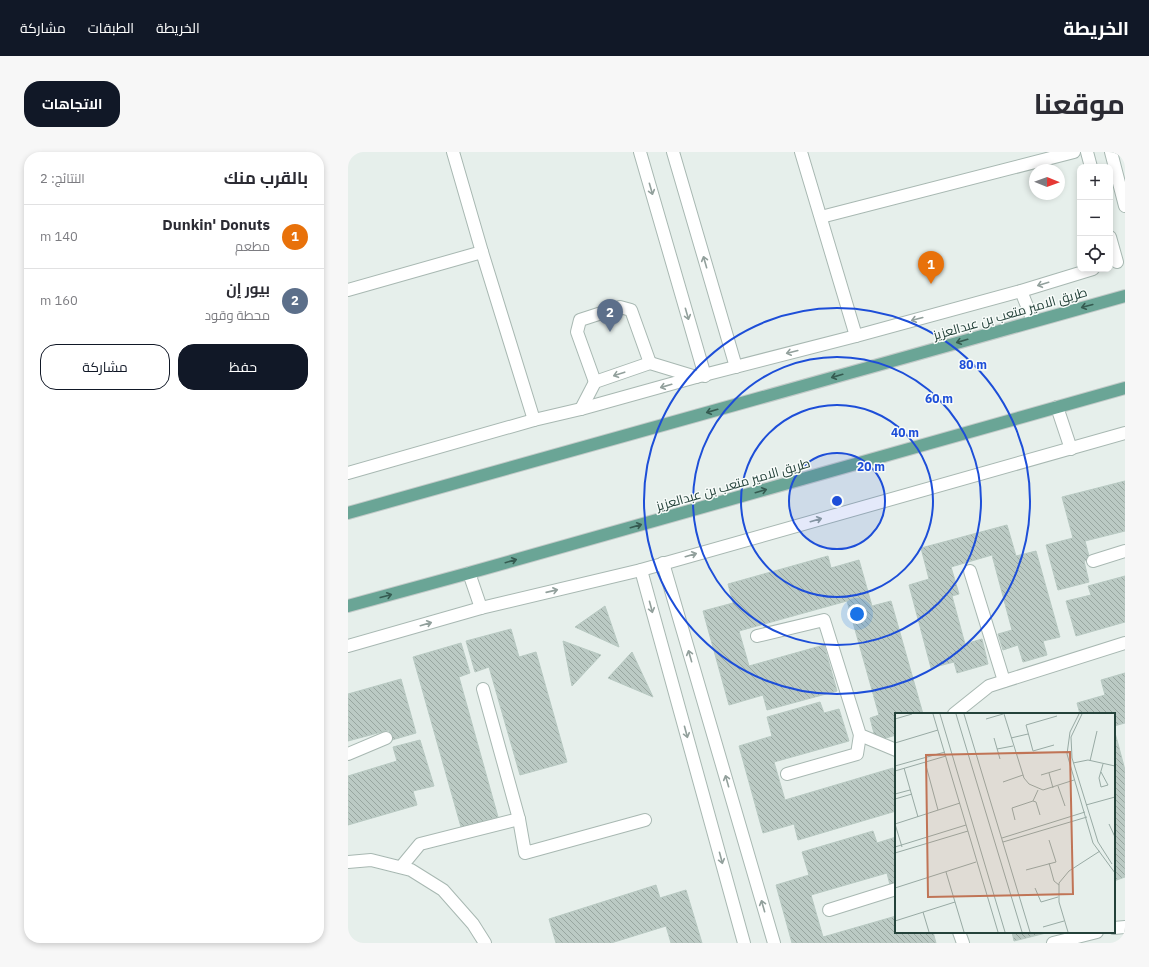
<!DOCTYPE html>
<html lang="ar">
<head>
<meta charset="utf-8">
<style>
  body { margin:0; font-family:"IBM Plex Sans",Cairo,sans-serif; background:#f7f7f7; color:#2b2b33; direction:rtl }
  .controls { position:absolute; right:12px; top:12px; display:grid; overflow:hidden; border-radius:8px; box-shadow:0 2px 6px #0003 }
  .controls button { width:36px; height:36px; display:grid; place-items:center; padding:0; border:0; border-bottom:1px solid #e1e1e2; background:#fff; color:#2b2b33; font:20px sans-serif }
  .compass { position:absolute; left:681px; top:12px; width:36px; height:36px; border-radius:50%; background:#fff; box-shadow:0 2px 6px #0003; rotate:91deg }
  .you { position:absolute; left:509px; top:462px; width:14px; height:14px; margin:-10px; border:3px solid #fff; border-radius:50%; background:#1a73e8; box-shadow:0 0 0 6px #1a73e833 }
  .badge { display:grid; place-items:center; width:26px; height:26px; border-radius:50%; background:#111827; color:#fff; font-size:13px; font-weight:700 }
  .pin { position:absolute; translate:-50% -33px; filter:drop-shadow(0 1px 2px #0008) }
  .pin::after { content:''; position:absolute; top:21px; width:14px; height:12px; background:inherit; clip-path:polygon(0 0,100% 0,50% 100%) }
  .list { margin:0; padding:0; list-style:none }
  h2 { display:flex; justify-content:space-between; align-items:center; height:52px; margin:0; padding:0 16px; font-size:17px }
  h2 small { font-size:13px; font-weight:400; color:#7c7c81 }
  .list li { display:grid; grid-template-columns:26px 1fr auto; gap:12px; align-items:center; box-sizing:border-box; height:64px; padding:0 16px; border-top:1px solid #e1e1e2 }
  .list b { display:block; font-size:15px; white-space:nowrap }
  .list p { margin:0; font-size:13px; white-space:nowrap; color:#7c7c81 }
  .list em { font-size:13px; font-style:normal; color:#7c7c81 }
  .actions { display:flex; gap:8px; padding:12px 16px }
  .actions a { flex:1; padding:9px 0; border:1px solid #111827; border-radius:16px; text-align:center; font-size:14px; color:#111827 }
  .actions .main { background:#111827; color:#fff }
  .icon { flex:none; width:22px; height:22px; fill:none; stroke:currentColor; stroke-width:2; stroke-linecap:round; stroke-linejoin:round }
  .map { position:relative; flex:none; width:777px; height:791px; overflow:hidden; direction:ltr; border-radius:16px }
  header { display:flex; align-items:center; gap:24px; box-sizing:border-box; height:56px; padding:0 20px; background:#111827; color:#fff }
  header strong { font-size:19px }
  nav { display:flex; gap:22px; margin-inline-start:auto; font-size:14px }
  .intro { display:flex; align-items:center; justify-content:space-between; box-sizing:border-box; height:96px; padding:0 24px }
  h1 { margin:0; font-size:28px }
  .button { padding:10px 18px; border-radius:16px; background:#111827; color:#fff; font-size:14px; font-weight:700 }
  main { display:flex; gap:24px; padding:0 24px }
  aside { flex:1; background:#fff; border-radius:16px; box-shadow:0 2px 6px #0003 }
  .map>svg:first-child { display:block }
</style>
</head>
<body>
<header>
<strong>الخريطة</strong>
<nav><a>الخريطة</a><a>الطبقات</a><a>مشاركة</a></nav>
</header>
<div class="intro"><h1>موقعنا</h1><a class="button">الاتجاهات</a></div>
<main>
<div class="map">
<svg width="777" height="791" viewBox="0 0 777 791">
  <defs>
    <pattern id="building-back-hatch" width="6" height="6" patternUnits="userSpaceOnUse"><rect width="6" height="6" fill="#bbcac4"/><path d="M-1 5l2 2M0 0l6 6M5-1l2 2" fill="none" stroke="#98a6a0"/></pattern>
  </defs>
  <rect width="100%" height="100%" fill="#e6efeb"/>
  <!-- building -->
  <g fill="url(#building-back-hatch)" stroke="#b8c9c2">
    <polygon points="777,329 777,379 737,389 742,408 736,409 741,430 710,438 698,393 725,386 714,345"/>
    <polygon points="659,373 668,404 688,399 712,485 695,489 699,503 675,510 670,493 655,498 650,482 664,478 644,403 603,415 611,442 604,444 617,492 634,487 640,512 609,521 606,510 583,516 561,433 581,427 573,396"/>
    <polygon points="480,404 483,416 511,408 524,454 543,449 575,562 548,562 548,583 528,589 522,566 531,563 499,449 391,479 401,514 476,493 489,539 419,558 415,543 381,553 355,459 385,451 380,432"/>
    <polygon points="777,424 777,470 728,484 718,449 743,443 740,434"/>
    <polygon points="257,454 271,495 227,475"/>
    <polygon points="163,477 171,505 188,500 219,610 172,623 141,515 127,520 118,489"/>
    <polygon points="215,489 253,503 224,534"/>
    <polygon points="113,491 122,521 111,525 150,665 113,675 65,505"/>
    <polygon points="284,500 305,545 260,526"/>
    <polygon points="777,521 777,571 766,574 766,562 732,562 729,551 757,543 753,528"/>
    <polygon points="53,527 68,581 44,588 41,578 0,589 0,542"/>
    <polygon points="472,550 476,561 491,557 501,589 426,610 437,648 545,616 548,627 548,659 450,688 446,672 415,681 391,594 424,584 419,565"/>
    <polygon points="766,577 777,618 777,725 766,729"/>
    <polygon points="72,588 86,634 65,639 69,653 0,673 0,624 49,609 45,595"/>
    <polygon points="525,679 529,691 548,685 548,731 542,733 539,721 463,743 475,785 548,764 548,780 585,780 588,791 444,791 428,733 461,723 454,700"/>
    <polygon points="308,733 312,746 338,738 354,791 323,791 318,774 263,791 208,791 201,767"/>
    <polygon points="664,780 702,780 666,789"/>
  </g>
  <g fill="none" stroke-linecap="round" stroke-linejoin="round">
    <!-- minor casing -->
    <g stroke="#a8b8b2" stroke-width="14">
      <g id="minor">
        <polyline points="105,0 134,100 186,268"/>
        <polyline points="292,0 357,224"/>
        <polyline points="325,0 388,215"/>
        <polyline points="453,0 508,184"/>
        <polyline points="739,0 743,15"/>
        <polyline points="763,0 777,54"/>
        <polyline points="473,65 726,0"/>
        <polyline points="762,85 769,110"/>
        <polyline points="0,138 134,100"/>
        <polyline points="673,139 685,169"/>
        <polyline points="247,230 229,180 232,168 272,155 283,158 302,211"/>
        <polyline points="709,255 723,297"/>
        <polyline points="233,257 247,230 302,211 348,225"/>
        <polyline points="0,321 186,268 233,257 348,225 508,184 673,139 745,117"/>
        <polyline points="745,409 777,399"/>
        <polyline points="315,411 426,791"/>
        <polyline points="293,418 396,791"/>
        <polyline points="622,419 656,529"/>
        <polyline points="121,421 133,456"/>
        <polyline points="409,484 476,468 512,583 548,598"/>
        <polyline points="0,494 133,456 293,418 777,281"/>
        <polyline points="135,537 171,667 177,701 297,668"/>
        <polyline points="606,562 641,534 777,491"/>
        <polyline points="0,602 38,586"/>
        <polyline points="439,622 509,602 512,583"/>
        <polyline points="0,710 23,708 63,718 95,738 125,772 137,791"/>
        <polyline points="53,715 72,692 171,667"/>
        <polyline points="481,758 548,737"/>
        <polyline points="766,776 777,775"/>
        <polyline points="611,780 615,791"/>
        <polyline points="705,791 749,780"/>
      </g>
    </g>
    <!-- major casing -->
    <g stroke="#c2cac8" stroke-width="14">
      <g id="major">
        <polyline points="0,361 777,144"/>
        <polyline points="0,454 121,421 777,236"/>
      </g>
    </g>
    <!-- minor -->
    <use href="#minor" stroke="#fff" stroke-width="12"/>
    <!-- major -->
    <use href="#major" stroke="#6aa596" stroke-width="12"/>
  </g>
  <!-- one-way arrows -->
  <defs><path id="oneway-shaft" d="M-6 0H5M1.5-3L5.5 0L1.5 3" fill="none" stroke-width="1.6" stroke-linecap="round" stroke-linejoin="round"/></defs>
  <g stroke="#92a09c">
    <use href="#oneway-shaft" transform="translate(303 37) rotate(74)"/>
    <use href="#oneway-shaft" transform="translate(357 110) rotate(-106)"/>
    <use href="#oneway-shaft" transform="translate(695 132) rotate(163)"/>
    <use href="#oneway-shaft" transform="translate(339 162) rotate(74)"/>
    <use href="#oneway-shaft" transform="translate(569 167) rotate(165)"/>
    <use href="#oneway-shaft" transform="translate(444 200) rotate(166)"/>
    <use href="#oneway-shaft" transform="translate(271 222) rotate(162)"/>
    <use href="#oneway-shaft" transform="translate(318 234) rotate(164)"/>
    <use href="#oneway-shaft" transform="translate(468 368) rotate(-16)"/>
    <use href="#oneway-shaft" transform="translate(343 403) rotate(-16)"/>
    <use href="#oneway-shaft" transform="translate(204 439) rotate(-13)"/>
    <use href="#oneway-shaft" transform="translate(303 455) rotate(75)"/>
    <use href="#oneway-shaft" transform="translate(78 472) rotate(-16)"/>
    <use href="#oneway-shaft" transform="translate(342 504) rotate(-106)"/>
    <use href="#oneway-shaft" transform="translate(338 580) rotate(75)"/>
    <use href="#oneway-shaft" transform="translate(379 629) rotate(-106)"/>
    <use href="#oneway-shaft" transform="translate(373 706) rotate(75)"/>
    <use href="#oneway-shaft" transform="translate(415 754) rotate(-106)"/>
  </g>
  <g stroke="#365b51">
    <use href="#oneway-shaft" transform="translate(739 154) rotate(165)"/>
    <use href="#oneway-shaft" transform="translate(614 189) rotate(164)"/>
    <use href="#oneway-shaft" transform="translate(489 224) rotate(164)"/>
    <use href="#oneway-shaft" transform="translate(364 259) rotate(164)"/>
    <use href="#oneway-shaft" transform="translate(413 339) rotate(-16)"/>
    <use href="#oneway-shaft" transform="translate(288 374) rotate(-16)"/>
    <use href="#oneway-shaft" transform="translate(163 409) rotate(-16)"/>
    <use href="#oneway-shaft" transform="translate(38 444) rotate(-15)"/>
  </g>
  <!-- distance rings -->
  <circle cx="489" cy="349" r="48" fill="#1d4ed8" fill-opacity=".12"/>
  <g fill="none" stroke="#1d4ed8" stroke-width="2">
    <circle cx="489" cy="349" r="48"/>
    <circle cx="489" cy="349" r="96"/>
    <circle cx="489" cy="349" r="144"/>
    <circle cx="489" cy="349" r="193"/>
  </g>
  <g text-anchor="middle" stroke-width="3" stroke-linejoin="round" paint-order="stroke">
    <!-- street labels -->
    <g font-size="13" fill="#24423a" stroke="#f7fbf9">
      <text transform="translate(662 161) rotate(-16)" y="5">طريق الامير متعب بن عبدالعزيز</text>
      <text transform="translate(385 332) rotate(-16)" y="5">طريق الامير متعب بن عبدالعزيز</text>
    </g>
  </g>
  <!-- overview -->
  <g transform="translate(547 561)">
    <rect width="220" height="220" fill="#e6efeb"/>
    <path fill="none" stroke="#98aaa4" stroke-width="1" d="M38,1L103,219M45,1L110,219M61,1L127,219M69,1L135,219M109,1L129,65L134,71L148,77L179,67M184,1L175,19L172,41L198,130L220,160M187,1L176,24L177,45L203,129L217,151M0,6L17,1M91,6L108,1M99,25L105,46M116,25L133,21M0,30L43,17M159,32L138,38L131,12L162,3M102,36L118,33M195,48L202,18M30,49L43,97M178,50L193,47L220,53M0,53L50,39M9,55L23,104M0,58L51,43M206,59L213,72L206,74L204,65L208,51M154,60L158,75M146,62L166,56M108,69L128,62M163,73L170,93M0,81L15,77M0,86L17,81M138,88L141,89L145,102M191,92L220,84M120,107L117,95L138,88L143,77M0,111L65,90M0,111L7,134M214,111L220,124M107,125L190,99M108,129L192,104M0,134L71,112M0,140L73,118M154,150L159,168L164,172M131,157L161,149L154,127M51,159L69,219M0,175L81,149M140,175L146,189L163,184M28,199L34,219M0,208L60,189M148,214L169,208M173,219L164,189V170L174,158L205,138"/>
    <path fill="#c07456" fill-opacity="0.15" stroke="#c07456" stroke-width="2" d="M175,39L178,181L33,184L31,42Z"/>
    <rect width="220" height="220" fill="none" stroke="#24423a" stroke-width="2"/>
  </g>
  <circle cx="489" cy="349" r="6" fill="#1d4ed8" stroke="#f7fbf9" stroke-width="2"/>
  <g font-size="12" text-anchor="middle" font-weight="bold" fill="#1d4ed8" stroke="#f7fbf9" stroke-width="3" stroke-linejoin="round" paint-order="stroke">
    <text x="625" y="217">80 m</text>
    <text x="591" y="251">60 m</text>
    <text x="557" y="285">40 m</text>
    <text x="523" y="319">20 m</text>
  </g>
</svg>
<div class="controls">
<button>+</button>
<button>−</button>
<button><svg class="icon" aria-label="locate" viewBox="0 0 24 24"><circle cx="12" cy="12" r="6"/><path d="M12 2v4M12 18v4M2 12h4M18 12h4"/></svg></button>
</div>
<svg class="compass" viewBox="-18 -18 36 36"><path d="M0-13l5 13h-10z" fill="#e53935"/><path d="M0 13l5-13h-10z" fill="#7c7c81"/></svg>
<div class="you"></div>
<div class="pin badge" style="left:583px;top:132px;background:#e8710a">1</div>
<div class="pin badge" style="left:262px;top:180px;background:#5c6f8a">2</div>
</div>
<aside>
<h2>بالقرب منك<small>النتائج: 2</small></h2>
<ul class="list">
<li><span class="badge" style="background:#e8710a">1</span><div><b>Dunkin' Donuts</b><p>مطعم</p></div><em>140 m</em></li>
<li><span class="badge" style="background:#5c6f8a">2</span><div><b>بيور إن</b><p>محطة وقود</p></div><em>160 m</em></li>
</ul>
<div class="actions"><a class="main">حفظ</a><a>مشاركة</a></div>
</aside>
</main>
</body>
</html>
